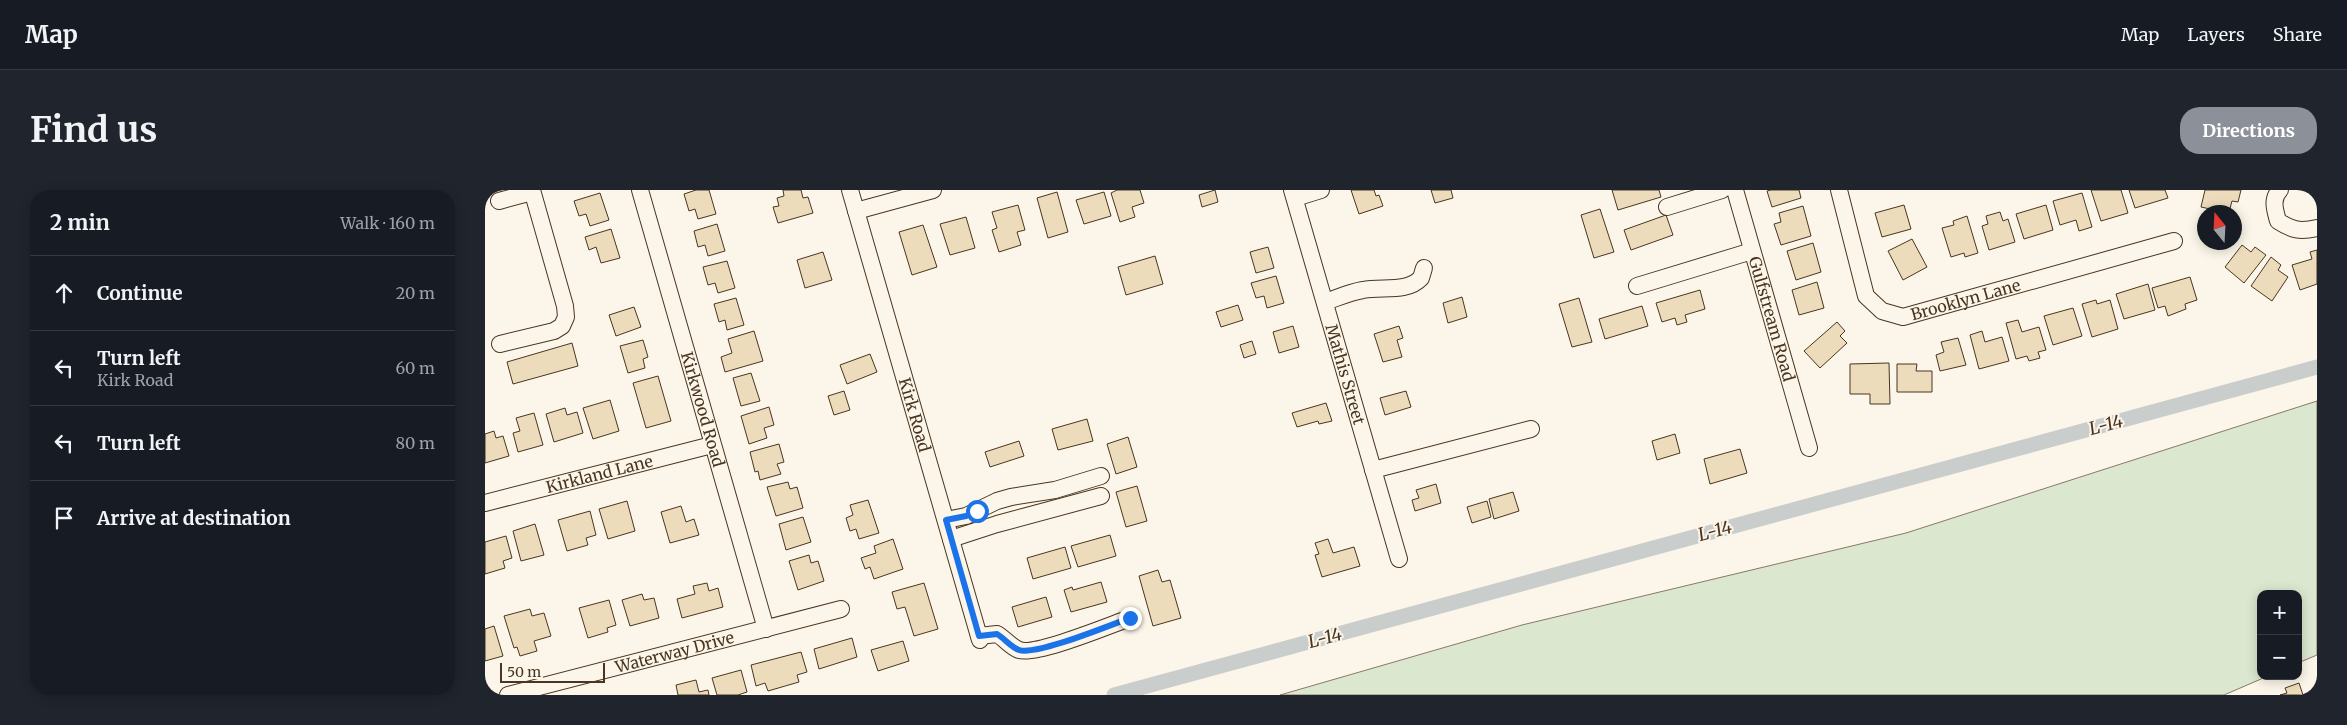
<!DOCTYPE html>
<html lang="en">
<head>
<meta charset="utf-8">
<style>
  body { margin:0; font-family:Merriweather,serif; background:#20242c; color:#f1f3f6 }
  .controls { position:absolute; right:15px; bottom:15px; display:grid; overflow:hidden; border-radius:10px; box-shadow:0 2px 12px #0003 }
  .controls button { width:45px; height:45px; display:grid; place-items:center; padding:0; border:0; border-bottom:1px solid #363941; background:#171b24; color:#f1f3f6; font:25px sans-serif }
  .compass { position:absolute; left:1712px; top:15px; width:45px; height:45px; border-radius:50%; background:#171b24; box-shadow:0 2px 12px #0003; rotate:342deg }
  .scale { position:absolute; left:15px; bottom:12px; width:105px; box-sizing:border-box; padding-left:5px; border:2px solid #4a3520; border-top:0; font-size:14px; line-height:18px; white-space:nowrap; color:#4a3520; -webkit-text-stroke:4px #fbf6e9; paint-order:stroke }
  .stop { position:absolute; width:15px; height:15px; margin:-11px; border:4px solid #1a73e8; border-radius:50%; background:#fff }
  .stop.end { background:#1a73e8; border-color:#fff; box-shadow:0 1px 5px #0008 }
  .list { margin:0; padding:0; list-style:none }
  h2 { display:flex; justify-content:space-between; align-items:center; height:65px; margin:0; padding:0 20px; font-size:21px }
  h2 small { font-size:16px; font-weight:400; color:#9ea1a6 }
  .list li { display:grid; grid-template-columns:32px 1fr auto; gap:15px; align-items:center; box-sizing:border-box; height:75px; padding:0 20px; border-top:1px solid #363941 }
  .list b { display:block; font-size:19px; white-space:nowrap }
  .list p { margin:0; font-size:16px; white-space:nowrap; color:#9ea1a6 }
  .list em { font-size:16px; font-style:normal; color:#9ea1a6 }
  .icon { flex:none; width:28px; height:28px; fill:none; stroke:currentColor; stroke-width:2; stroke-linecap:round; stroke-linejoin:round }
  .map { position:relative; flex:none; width:1832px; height:505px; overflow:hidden; border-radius:20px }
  header { display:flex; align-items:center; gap:30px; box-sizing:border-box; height:70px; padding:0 25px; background:#171b24; border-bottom:1px solid #363941 }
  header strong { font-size:24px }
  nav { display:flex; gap:28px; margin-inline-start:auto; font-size:18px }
  .intro { display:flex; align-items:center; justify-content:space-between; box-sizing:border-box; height:120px; padding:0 30px }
  h1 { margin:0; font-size:35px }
  .button { padding:12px 22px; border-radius:20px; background:#8c9099; color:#fff; font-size:18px; font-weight:700 }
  main { display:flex; gap:30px; padding:0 30px }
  aside { flex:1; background:#171b24; border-radius:20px; box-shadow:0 2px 12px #0003 }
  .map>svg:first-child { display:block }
</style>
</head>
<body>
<header>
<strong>Map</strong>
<nav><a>Map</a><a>Layers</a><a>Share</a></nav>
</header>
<div class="intro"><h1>Find us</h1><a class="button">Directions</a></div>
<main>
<aside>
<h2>2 min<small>Walk · 160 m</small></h2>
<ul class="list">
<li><svg class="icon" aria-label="ahead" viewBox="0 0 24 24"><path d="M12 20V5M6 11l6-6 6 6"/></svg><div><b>Continue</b></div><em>20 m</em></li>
<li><svg class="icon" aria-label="left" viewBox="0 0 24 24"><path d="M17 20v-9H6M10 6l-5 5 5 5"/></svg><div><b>Turn left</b><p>Kirk Road</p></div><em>60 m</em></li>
<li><svg class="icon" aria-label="left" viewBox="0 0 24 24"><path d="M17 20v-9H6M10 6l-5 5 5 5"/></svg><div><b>Turn left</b></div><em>80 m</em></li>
<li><svg class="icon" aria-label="arrive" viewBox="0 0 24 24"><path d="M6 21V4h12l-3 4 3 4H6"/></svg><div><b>Arrive at destination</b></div></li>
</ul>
</aside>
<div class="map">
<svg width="1832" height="505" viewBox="0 0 1832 505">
  <rect width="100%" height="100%" fill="#fbf6e9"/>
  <!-- green -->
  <polygon fill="#dce7d0" stroke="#887966" points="1832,211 1832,465 1813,473 1813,404 1776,404 1776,486 1783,486 1739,505 795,505 1037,435 1421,343"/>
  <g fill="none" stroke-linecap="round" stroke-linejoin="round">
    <!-- canal -->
    <polyline stroke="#c9cecd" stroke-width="15" points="629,505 1832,177"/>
  </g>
  <!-- building -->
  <g fill="#ecdcbc" stroke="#4a3520">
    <polygon points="211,0 224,0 231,24 213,29 210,19 204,21 199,4"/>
    <polygon points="298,0 316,0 318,8 323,7 328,23 293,33 288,17 294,16 292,8 299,6"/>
    <polygon points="632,0 655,0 659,13 647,17 650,27 635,32 626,3"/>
    <polygon points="730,0 733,12 717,17 714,5"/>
    <polygon points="866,0 889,0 891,6 894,5 898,16 874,24"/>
    <polygon points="946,0 966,0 968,8 950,13"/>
    <polygon points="1127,0 1174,0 1176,7 1133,20"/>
    <polygon points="1286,0 1314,0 1316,8 1287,17 1282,1"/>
    <polygon points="1606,0 1636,0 1643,23 1616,31"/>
    <polygon points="1644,0 1680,0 1683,8 1650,18"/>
    <polygon points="1720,0 1756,0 1753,12 1747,11 1744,22 1739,22 1716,17"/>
    <polygon points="572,2 583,42 563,48 552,8"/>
    <polygon points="619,2 626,26 599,34 591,10"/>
    <polygon points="115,3 124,30 105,36 101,24 94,26 89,11"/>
    <polygon points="1597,3 1607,37 1594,41 1591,30 1575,35 1568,11"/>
    <polygon points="533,15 540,40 532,42 536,55 514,62 507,40 512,38 507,22"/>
    <polygon points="1419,15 1426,39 1397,47 1390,23"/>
    <polygon points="1561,15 1568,40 1539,49 1531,24"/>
    <polygon points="1318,16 1326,46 1296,55 1289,34 1296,32 1294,23"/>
    <polygon points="1115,19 1129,62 1109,68 1096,25"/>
    <polygon points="1515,22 1518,31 1523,29 1530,52 1504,60 1497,36 1503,34 1501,26"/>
    <polygon points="1181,25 1188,45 1146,60 1139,40"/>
    <polygon points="1482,26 1493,63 1480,67 1479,63 1466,67 1457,38 1469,35 1468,31"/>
    <polygon points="481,27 490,58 465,65 455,34"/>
    <polygon points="232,34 240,61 223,66 220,55 213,57 209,41"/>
    <polygon points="438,35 452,77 427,85 414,42"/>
    <polygon points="126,39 135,68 116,73 111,57 104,60 100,47"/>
    <polygon points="1427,49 1442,77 1418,90 1403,61"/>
    <polygon points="1328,53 1336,82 1311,90 1302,61"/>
    <polygon points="1757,55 1766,62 1770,57 1781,65 1759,93 1740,77"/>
    <polygon points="783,57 789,78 771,83 765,62"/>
    <polygon points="1832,60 1832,94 1815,100 1807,75 1827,69 1825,62"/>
    <polygon points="338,62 347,90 320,98 312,70"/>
    <polygon points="670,66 678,94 641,105 633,77"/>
    <polygon points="1786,67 1796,75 1793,80 1803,87 1787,111 1766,96"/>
    <polygon points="242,71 250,98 233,103 230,93 223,95 218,77"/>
    <polygon points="791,86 799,113 782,118 779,106 771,108 766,93"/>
    <polygon points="1705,87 1712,110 1700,114 1701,119 1683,126 1680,116 1673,118 1667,98"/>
    <polygon points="1332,92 1339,118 1314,125 1307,100"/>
    <polygon points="1663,94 1670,120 1639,129 1631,104"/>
    <polygon points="1215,100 1220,119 1200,125 1202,132 1192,135 1190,128 1177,132 1171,113"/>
    <polygon points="977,107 982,127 963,133 958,113"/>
    <polygon points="251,108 259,135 242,140 240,130 234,132 229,114"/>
    <polygon points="1094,108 1107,152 1087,157 1074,114"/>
    <polygon points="1611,110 1612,114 1625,110 1633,139 1607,147 1597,114"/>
    <polygon points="753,115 758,130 736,137 731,122"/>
    <polygon points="1157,116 1163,136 1120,149 1114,129"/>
    <polygon points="149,117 156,137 131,146 124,125"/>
    <polygon points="1588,118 1597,146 1568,155 1559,126"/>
    <polygon points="1533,130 1537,142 1554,137 1561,160 1553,162 1555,168 1544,171 1542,166 1531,169 1521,133"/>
    <polygon points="1352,132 1360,141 1355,146 1362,153 1335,178 1319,161"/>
    <polygon points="808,136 814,157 794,163 788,142"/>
    <polygon points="914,136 918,148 912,150 917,167 898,172 889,144"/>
    <polygon points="269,141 278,171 240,182 236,167 247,163 243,149"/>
    <polygon points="1497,141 1500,152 1517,147 1524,171 1494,179 1485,145"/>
    <polygon points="1473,148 1481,175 1455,181 1451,165 1459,162 1456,152"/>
    <polygon points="158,150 163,167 158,169 160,178 143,183 135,156"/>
    <polygon points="767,151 771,164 759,168 755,155"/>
    <polygon points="87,153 93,176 28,194 22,172"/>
    <polygon points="385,164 392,182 362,194 355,175"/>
    <polygon points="1404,173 1405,214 1385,214 1385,204 1365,204 1365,174"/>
    <polygon points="1412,174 1432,174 1431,181 1447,181 1447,202 1412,202"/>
    <polygon points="266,183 275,211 256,216 248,188"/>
    <polygon points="173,186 186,231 161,238 148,193"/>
    <polygon points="359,201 365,220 349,225 343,206"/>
    <polygon points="921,201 926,217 900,225 895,208"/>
    <polygon points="125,210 134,241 108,249 98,218"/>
    <polygon points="841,213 847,231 834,234 833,231 812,237 807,223"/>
    <polygon points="284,217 289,235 279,238 282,248 264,254 256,226"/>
    <polygon points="80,218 82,225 92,222 98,243 69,252 61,224"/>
    <polygon points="49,223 58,255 33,262 28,243 35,241 31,228"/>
    <polygon points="602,229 608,251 573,260 567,239"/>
    <polygon points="9,241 11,248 18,246 24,266 0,273 0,244"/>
    <polygon points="1190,244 1195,263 1172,270 1167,251"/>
    <polygon points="643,247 652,277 631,284 622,254"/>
    <polygon points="534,251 539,266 505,277 500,262"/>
    <polygon points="294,254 299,272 292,274 296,284 275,290 273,281 270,282 265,262"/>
    <polygon points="1255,259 1262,283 1225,294 1219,269"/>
    <polygon points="303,292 305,299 312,297 318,318 291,326 282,297"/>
    <polygon points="951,294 956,313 930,321 927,310 934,308 931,300"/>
    <polygon points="652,296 662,331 641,337 631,302"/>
    <polygon points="1028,302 1034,321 1009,329 1004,309"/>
    <polygon points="383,310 394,343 374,349 371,339 365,341 361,328 368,325 365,315"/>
    <polygon points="142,311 150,341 123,349 114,319"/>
    <polygon points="1002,311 1006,327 987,333 982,317"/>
    <polygon points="196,316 201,332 209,329 214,345 185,353 176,322"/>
    <polygon points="105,321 111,345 101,348 103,355 82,361 73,330"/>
    <polygon points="318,327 326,352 301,360 294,334"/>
    <polygon points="50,334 59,365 36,371 28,341"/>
    <polygon points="625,345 631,366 593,377 586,356"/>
    <polygon points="21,346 27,368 18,371 20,378 0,384 0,352"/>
    <polygon points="408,349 418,379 389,389 385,377 380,379 376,368 391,363 389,356"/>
    <polygon points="843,349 848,363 869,357 875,376 837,387 830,365 834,364 830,353"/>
    <polygon points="580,357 586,378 548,389 542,368"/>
    <polygon points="324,365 326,373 333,371 339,391 313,400 304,371"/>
    <polygon points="673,380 677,392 685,390 696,428 668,436 654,386"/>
    <polygon points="616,392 622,412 586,422 579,400 587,397 588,400"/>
    <polygon points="222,393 224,401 233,398 238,417 197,428 192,409 210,404 208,396"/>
    <polygon points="439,393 453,439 429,446 420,417 412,419 407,402"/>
    <polygon points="157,404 159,410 169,408 174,428 145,436 137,410"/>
    <polygon points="561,407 567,427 533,437 527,417"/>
    <polygon points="124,410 131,435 122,438 123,442 103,448 94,418"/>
    <polygon points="45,419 47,426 59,423 66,446 49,451 52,461 35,466 32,457 29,458 19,426"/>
    <polygon points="9,436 18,466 0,471 0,439"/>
    <polygon points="367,448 372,467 334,479 329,459"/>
    <polygon points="418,451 424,471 393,481 386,460"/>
    <polygon points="316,462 322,482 312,485 314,492 283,501 280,493 271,496 266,475"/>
    <polygon points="256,480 262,502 253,505 232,505 227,488"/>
    <polygon points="211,490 214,502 223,500 224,505 193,505 191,495"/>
    <polygon points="1814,493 1818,505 1795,505 1802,503 1800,498"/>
  </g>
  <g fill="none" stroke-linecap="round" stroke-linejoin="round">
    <!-- minor casing -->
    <g stroke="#4a3520" stroke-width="18">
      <g id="minor">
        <path id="s1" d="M155,0L281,439"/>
        <path id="s2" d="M365,0L495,450"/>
        <path id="s3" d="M807,0L914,369"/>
        <path id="s4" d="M1250,0L1324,258"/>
        <path id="s5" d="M1354,0L1381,106L1397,121L1418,127L1689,51"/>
        <path d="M1795,0C1786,9 1790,20 1793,31C1807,40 1815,42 1832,38"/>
        <polyline points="810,8 836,0"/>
        <polyline points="14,11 47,2"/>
        <polyline points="1182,17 1237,0"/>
        <polyline points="371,21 448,0"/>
        <polyline points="1152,96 1267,61"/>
        <path d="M840,112C852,108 865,102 878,100C897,96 922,103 936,88L939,78"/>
        <polyline points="15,154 69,141 77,136 81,127 80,116 47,0"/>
        <polyline points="888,280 1046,239"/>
        <path id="s6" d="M0,313L227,255"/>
        <polyline points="461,330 481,326 512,311 526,307 570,300 616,286"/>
        <polyline points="466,349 512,334 616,306"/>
        <path d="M494,446L512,444C519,448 526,457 534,460C551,466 625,435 645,428"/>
        <path id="s7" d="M23,505L356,419"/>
      </g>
    </g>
    <!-- minor -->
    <use href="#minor" stroke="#fbf6e9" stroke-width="16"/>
  </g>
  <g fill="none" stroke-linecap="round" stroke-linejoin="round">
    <!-- route -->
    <path stroke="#1a73e8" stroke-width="6" d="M492,321L481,326L461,330L494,446L512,444C519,448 526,457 534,460C551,466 625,435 645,428"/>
  </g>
  <g text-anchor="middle" stroke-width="4" stroke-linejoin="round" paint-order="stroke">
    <!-- street labels -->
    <g font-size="16" fill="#4a3520" stroke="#fbf6e9">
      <text dy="6" stroke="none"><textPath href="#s5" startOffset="218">Brooklyn Lane</textPath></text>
      <text dy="6" stroke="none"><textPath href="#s4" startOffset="134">Gulfstream Road</textPath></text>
      <text dy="6" stroke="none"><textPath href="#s3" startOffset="192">Mathis Street</textPath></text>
      <text dy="6" stroke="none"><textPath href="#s1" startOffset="228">Kirkwood Road</textPath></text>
      <text dy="6" stroke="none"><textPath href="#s2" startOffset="234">Kirk Road</textPath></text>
      <text dy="6" stroke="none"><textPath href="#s6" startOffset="118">Kirkland Lane</textPath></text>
      <text dy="6" stroke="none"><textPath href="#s7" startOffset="172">Waterway Drive</textPath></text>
    </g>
    <!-- water labels -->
    <g font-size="18" font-style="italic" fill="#4a3520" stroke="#fbf6e9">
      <text transform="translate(1621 235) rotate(-15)" y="6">L-14</text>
      <text transform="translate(1230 341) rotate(-15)" y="6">L-14</text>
      <text transform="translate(840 448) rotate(-15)" y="6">L-14</text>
    </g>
  </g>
</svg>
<div class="controls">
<button>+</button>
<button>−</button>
</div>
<svg class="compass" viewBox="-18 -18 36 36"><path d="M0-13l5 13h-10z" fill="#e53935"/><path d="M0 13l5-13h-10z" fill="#9ea1a6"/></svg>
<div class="scale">50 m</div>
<div class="stop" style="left:492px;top:321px"></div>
<div class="stop end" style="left:645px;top:428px"></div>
</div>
</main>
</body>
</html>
